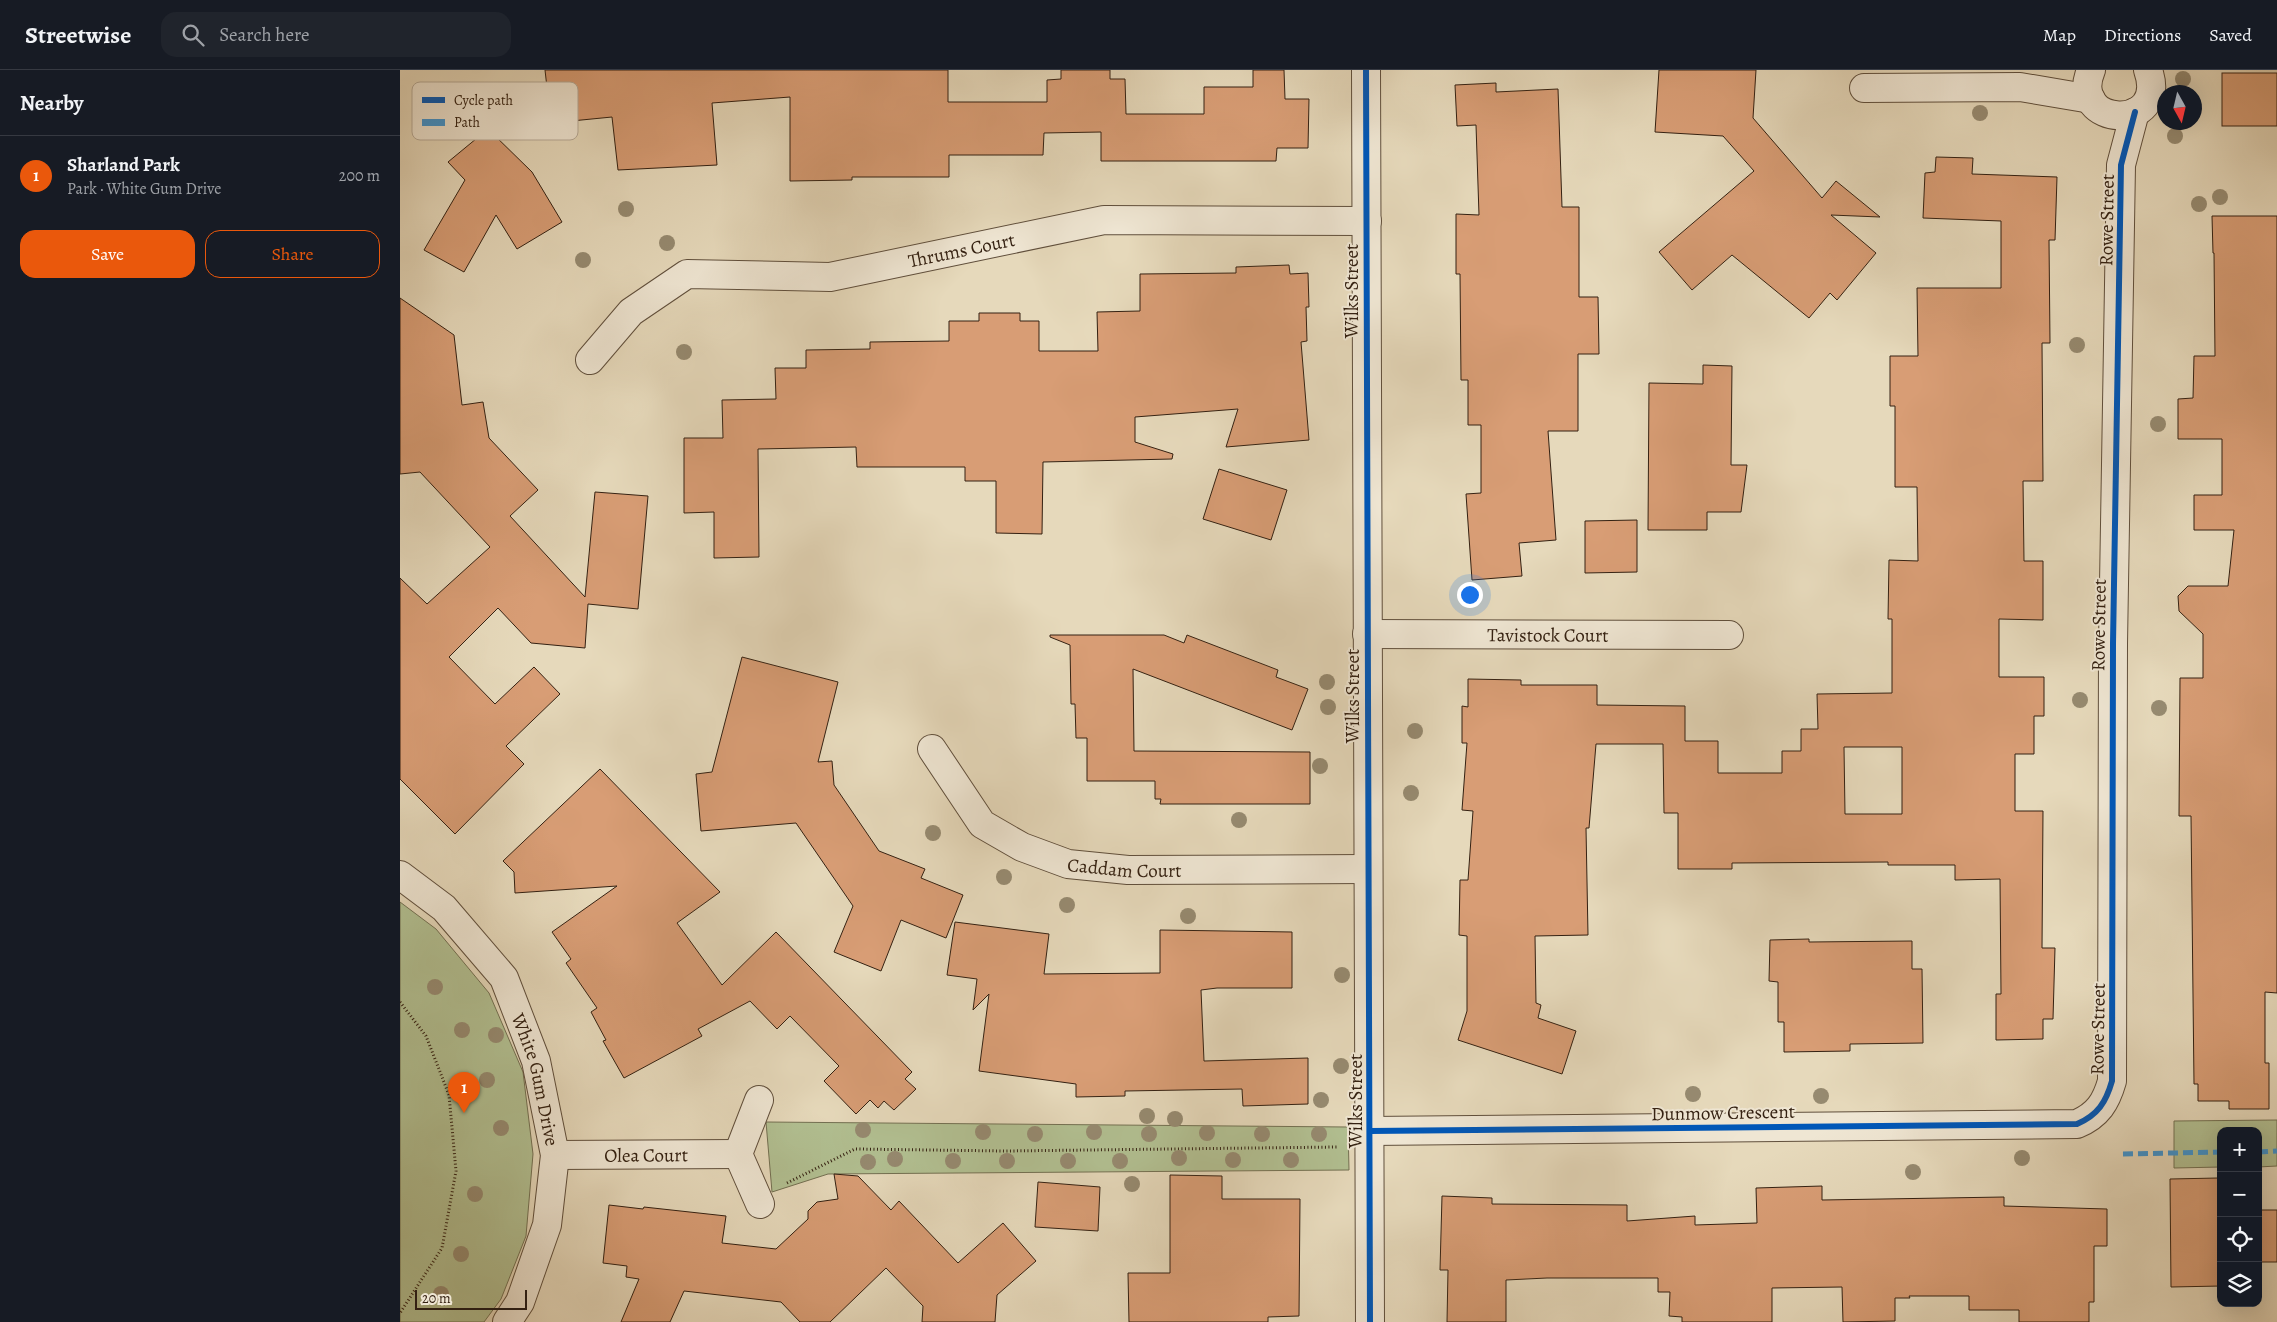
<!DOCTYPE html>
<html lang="en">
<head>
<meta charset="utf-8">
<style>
  body { margin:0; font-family:Alegreya,serif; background:#20242c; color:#f1f3f6 }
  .controls { position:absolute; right:15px; bottom:15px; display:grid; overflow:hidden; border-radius:10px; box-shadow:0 5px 20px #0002 }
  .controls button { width:45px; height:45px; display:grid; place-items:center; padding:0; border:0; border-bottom:1px solid #363941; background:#171b24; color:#f1f3f6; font:25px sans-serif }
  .compass { position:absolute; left:1757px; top:15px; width:45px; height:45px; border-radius:50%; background:#171b24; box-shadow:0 5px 20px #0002; rotate:172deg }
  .scale { position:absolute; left:15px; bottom:12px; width:112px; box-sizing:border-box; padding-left:5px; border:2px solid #342112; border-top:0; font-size:14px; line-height:18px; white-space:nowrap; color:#342112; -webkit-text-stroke:4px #efe6d3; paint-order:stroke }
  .you { position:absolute; left:1069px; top:524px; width:18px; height:18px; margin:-12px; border:4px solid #fff; border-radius:50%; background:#1a73e8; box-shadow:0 0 0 8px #1a73e833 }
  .badge { display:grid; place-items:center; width:32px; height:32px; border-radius:50%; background:#ea580c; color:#fff; font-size:16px; font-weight:700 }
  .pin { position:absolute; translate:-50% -41px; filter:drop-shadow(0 1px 2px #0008) }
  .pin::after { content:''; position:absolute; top:26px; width:18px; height:15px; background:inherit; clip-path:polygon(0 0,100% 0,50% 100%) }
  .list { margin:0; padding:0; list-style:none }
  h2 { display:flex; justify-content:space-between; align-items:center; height:65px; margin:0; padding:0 20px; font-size:21px }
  h2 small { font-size:16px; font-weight:400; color:#9ea1a6 }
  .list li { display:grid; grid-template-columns:32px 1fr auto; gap:15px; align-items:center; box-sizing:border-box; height:80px; padding:0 20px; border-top:1px solid #363941 }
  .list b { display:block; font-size:19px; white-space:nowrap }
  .list p { margin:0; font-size:16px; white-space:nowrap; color:#9ea1a6 }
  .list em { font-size:16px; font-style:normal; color:#9ea1a6 }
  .actions { display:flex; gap:10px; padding:15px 20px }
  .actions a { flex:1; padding:11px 0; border:1px solid #ea580c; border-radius:15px; text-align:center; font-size:18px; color:#ea580c }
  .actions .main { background:#ea580c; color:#fff }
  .icon { flex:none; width:28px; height:28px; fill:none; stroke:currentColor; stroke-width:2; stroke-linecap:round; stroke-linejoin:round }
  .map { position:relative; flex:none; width:1877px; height:1252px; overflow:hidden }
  header { display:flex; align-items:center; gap:30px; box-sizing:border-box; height:70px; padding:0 25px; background:#171b24; border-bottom:1px solid #363941 }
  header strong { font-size:24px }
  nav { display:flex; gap:28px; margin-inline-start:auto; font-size:18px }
  .search { width:350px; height:45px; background:#20242c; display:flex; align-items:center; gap:12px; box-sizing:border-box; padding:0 18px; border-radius:15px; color:#9ea1a6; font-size:19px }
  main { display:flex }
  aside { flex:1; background:#171b24 }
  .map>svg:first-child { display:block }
</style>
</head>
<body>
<header>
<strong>Streetwise</strong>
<div class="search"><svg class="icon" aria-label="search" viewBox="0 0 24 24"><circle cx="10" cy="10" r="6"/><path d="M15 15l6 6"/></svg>Search here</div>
<nav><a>Map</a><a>Directions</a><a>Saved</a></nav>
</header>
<main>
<aside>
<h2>Nearby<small></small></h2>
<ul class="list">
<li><span class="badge">1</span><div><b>Sharland Park</b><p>Park · White Gum Drive</p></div><em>200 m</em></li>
</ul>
<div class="actions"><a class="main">Save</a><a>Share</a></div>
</aside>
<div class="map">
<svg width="1877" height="1252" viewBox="0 0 1877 1252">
  <rect width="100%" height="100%" fill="#e6d9bb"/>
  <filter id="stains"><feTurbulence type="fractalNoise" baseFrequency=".004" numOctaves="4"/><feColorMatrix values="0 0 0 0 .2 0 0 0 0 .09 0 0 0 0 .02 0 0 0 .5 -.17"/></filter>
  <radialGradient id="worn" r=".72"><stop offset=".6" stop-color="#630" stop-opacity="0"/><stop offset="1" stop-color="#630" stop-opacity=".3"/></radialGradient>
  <!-- green -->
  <g fill="#b2c092" stroke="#737052">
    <polygon points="0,832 36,859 89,923 123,1002 133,1084 126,1166 101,1229 84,1252 0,1252"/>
    <polygon points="1877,1050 1877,1096 1858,1097 1858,1061 1821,1061 1821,1097 1774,1098 1774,1051"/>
    <polygon points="366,1052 948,1057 949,1100 428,1104 372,1122"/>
  </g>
  <!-- building -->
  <g fill="#d89d75" stroke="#342112" fill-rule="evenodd">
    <polygon points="145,0 548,0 548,32 647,32 647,10 661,9 661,0 710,0 710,9 725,9 726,44 804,44 804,17 853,17 853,0 884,0 885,29 909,29 908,78 877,78 876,91 701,91 701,62 644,63 643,85 549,85 549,107 452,107 452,110 390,111 390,27 312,33 317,95 218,100 212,47 151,53"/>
    <polygon points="1259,0 1356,0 1353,48 1422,128 1436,111 1480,147 1431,145 1476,183 1437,230 1430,223 1409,248 1332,185 1292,220 1259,182 1354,101 1323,66 1255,62"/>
    <rect x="1822" y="3" width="55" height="53"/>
    <polygon points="1096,13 1096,22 1158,19 1162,137 1179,137 1179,227 1198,227 1199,284 1178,284 1178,361 1148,361 1156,470 1119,473 1122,506 1072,510 1066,424 1081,423 1081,355 1068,355 1068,310 1061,310 1060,204 1056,204 1056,144 1079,145 1076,55 1057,56 1055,15"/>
    <polygon points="88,59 132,102 162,152 117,179 96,145 64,202 24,180 65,110 48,92"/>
    <path d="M1536,87L1573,88L1572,104L1657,107L1655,170H1649L1650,273H1642L1643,411H1623L1624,491H1643V550L1599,549V607H1644V646H1634V684H1615V741H1643L1642,878H1655L1653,949H1643V969L1596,970V924H1601L1600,809L1555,810V795H1488V792L1332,793V799H1278V743H1264L1263,674H1196L1189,758H1186L1188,865L1135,866L1136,933L1141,935L1138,948L1176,961L1162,1004L1058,970L1067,941V866L1059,865L1060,810H1068L1073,741L1062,740L1067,673H1062V636L1068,637V609L1121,610V615H1197V635L1285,636V671H1318V703H1382V681H1401V659H1418L1417,624L1492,623V549H1488L1489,490L1518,491L1517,417H1495V336H1490V286H1518L1517,218H1601V151L1523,148L1525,103L1535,102ZM1444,677H1502V744H1445Z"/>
    <polygon points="1812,146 1877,146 1877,923 1865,922 1865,993 1869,993 1869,1039 1829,1039 1829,1031 1798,1031 1798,1014 1794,1014 1791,746 1779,746 1780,608 1803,608 1803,564 1779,541 1778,526 1788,516 1828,516 1834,460 1794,460 1794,425 1822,425 1822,369 1778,369 1778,329 1793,328 1794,286 1815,286 1814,183 1813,183"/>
    <polygon points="889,195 890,204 908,203 909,237 906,237 907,271 901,272 909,370 826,377 838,339 735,347 735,372 773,384 772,389 643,392 642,464 596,463 596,411 565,411 565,397 457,397 456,377 358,379 359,487 314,488 314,442 284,443 284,368 323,368 322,330 376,329 375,298 406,298 406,280 470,279 470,272 549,271 549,251 579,251 579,243 620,243 620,251 639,251 639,281 698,281 697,242 740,241 740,204 836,203 836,197"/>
    <polygon points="0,228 54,265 62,335 83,332 89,368 138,420 110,446 185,527 195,422 248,426 238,539 188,534 185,578 131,573 98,538 49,587 95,634 134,597 160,624 106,676 124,694 55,764 0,709 0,508 27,534 90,477 20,402 0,404"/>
    <polygon points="1303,295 1332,296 1331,395 1347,395 1341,442 1307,442 1307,460 1248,460 1249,313 1303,314"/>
    <polygon points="819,399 887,420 871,470 803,449"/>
    <polygon points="1237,450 1237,502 1185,503 1185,451"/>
    <polygon points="650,565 764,565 784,573 787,565 878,600 876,607 908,619 892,660 733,599 734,681 910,682 910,734 760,734 761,729 755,729 755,711 687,711 687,668 676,668 675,634 671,634 670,575 650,567"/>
    <polygon points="342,587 438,612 418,692 432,691 434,715 479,781 525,799 521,808 563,825 546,868 501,850 481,901 434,882 453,836 396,753 301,761 296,704 312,702"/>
    <polygon points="200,699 320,822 277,853 322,915 376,862 512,1002 505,1009 516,1019 494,1040 484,1031 478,1038 470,1030 456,1044 424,1011 439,996 390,946 377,959 350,931 298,959 302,966 224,1008 203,971 206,970 191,942 197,938 166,893 171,889 152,862 217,816 115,823 114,802 103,791"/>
    <polygon points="555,852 649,864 644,904 760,903 760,860 892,862 892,918 817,918 801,920 804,991 908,988 908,1034 843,1036 842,1019 725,1021 725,1026 676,1027 676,1014 579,1001 589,924 573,940 577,909 547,905"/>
    <polygon points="1409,869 1409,872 1512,871 1512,899 1522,899 1523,973 1450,974 1450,981 1384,982 1384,952 1378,952 1378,912 1369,911 1370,870"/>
    <polygon points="434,1104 458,1106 491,1140 499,1131 558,1193 603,1153 636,1191 597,1225 595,1252 522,1252 523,1236 486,1198 430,1252 400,1252 381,1232 284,1221 270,1252 221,1252 239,1209 226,1207 227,1196 203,1193 209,1135 243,1139 244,1137 326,1146 322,1173 376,1179 408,1149 408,1141 417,1132 438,1129"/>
    <polygon points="770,1105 822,1106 822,1129 900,1129 899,1246 868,1247 868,1252 729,1252 728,1203 770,1203"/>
    <polygon points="1818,1108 1818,1135 1821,1135 1821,1216 1771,1217 1770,1109"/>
    <polygon points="638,1112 700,1117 698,1161 635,1157"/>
    <polygon points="1422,1116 1422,1130 1604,1127 1604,1136 1707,1139 1707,1176 1694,1176 1694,1232 1689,1232 1689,1252 1619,1252 1619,1240 1569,1240 1569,1226 1509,1226 1510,1228 1495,1228 1495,1251 1443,1252 1442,1217 1372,1218 1372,1252 1282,1252 1282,1247 1269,1246 1270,1222 1258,1222 1258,1208 1147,1208 1106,1210 1106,1252 1047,1252 1048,1200 1040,1200 1042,1126 1092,1128 1092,1134 1227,1135 1227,1151 1295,1146 1295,1155 1357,1153 1356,1118"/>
    <rect x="1858" y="1140" width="19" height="52"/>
  </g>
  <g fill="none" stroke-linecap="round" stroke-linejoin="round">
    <!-- street casing -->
    <g stroke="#604f3c" stroke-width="30">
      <g id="street">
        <polyline points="966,0 970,1252"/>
        <path d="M1691,0C1667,58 1770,63 1748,0"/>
        <polyline points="1464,18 1620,17 1691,29"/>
        <path id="s1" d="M190,290L231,242L287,204L430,207L704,150L967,151"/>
        <path id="s2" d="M967,564L1329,565"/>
        <path id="s3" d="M532,679L582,754L622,777L668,794L728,800L967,799"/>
        <path id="s4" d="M0,805L44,838L104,908L136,991L155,1085L147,1155L120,1232L107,1252"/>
        <polyline points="359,1030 338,1084 360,1134"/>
        <path d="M970,1061L1677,1054C1698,1045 1706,1032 1712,1011L1713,574L1721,95L1735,42"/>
        <path id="s5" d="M155,1085L338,1084"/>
      </g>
    </g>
    <!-- path -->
    <g stroke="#342112" stroke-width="3" stroke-dasharray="1 2.5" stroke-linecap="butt">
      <polyline points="0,932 26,966 49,1025 56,1101 42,1178 0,1243"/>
      <polyline points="387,1113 455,1079 605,1081 937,1077"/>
    </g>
    <!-- street -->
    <use href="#street" stroke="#efe6d3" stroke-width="28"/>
    <!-- quiet -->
    <g stroke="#3d95d3" stroke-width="5" stroke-dasharray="10 5" stroke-linecap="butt">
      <polyline points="1858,1082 1877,1081"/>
      <polyline points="1723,1084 1821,1082"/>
    </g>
    <!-- cycleway casing -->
    <g stroke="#efe6d3" stroke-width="9">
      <g id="cycleway">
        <polyline points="966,0 970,1252"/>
        <path d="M970,1061L1677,1054C1698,1045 1706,1032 1712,1011L1713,574L1721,95L1735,42"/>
      </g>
    </g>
    <!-- cycleway -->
    <use href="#cycleway" stroke="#0057b8" stroke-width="6"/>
  </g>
  <!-- trees -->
  <g fill="#968a70">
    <circle cx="1783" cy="9" r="8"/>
    <circle cx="1580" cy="43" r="8"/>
    <circle cx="1775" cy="66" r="8"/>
    <circle cx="1820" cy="127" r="8"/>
    <circle cx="1799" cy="134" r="8"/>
    <circle cx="226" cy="139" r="8"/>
    <circle cx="267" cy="173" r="8"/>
    <circle cx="183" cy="190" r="8"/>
    <circle cx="1677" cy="275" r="8"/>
    <circle cx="284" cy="282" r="8"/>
    <circle cx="1758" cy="354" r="8"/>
    <circle cx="927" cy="612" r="8"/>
    <circle cx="1680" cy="630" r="8"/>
    <circle cx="928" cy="637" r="8"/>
    <circle cx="1759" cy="638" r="8"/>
    <circle cx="1015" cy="661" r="8"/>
    <circle cx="920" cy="696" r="8"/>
    <circle cx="1011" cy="723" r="8"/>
    <circle cx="839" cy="750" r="8"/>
    <circle cx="533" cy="763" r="8"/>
    <circle cx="604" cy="807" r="8"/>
    <circle cx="667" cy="835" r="8"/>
    <circle cx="788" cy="846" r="8"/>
    <circle cx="942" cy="905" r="8"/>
    <circle cx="35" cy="917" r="8"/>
    <circle cx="62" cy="960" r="8"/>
    <circle cx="96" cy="965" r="8"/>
    <circle cx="941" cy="996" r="8"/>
    <circle cx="87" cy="1010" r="8"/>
    <circle cx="1293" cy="1024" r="8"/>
    <circle cx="1421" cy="1026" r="8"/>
    <circle cx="921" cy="1030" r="8"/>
    <circle cx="747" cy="1046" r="8"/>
    <circle cx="775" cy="1049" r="8"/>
    <circle cx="101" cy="1058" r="8"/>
    <circle cx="463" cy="1060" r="8"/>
    <circle cx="583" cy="1062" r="8"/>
    <circle cx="694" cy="1062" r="8"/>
    <circle cx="807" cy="1063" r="8"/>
    <circle cx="635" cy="1064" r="8"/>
    <circle cx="749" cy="1064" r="8"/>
    <circle cx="862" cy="1064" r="8"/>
    <circle cx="919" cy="1064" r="8"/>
    <circle cx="779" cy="1088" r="8"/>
    <circle cx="1622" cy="1088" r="8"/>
    <circle cx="495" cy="1089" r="8"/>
    <circle cx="833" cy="1090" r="8"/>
    <circle cx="891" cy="1090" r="8"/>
    <circle cx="553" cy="1091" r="8"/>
    <circle cx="607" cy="1091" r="8"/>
    <circle cx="668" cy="1091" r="8"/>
    <circle cx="720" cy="1091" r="8"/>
    <circle cx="468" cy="1092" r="8"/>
    <circle cx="1513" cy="1102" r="8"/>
    <circle cx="732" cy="1114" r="8"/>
    <circle cx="75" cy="1124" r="8"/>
    <circle cx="61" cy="1184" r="8"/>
    <circle cx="41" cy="1224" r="8"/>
  </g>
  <g text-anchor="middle" stroke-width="4" stroke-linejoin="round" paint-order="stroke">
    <!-- street labels -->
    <g font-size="19" fill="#342112" stroke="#efe6d3">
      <text transform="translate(1706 150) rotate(-89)" y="7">Rowe Street</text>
      <text dy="7" stroke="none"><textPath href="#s1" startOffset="408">Thrums Court</textPath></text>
      <text transform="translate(951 221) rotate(-90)" y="7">Wilks Street</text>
      <text transform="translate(1698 555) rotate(-89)" y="7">Rowe Street</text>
      <text dy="7" stroke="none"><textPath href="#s2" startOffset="181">Tavistock Court</textPath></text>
      <text transform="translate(952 626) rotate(-90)" y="7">Wilks Street</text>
      <text dy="7" stroke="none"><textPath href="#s3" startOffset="242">Caddam Court</textPath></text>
      <text transform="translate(1697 959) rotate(-89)" y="7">Rowe Street</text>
      <text dy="7" stroke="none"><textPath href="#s4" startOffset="254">White Gum Drive</textPath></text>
      <text transform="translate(955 1031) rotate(-90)" y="7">Wilks Street</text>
      <text transform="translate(1323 1042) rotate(-1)" y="7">Dunmow Crescent</text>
      <text dy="7" stroke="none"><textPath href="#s5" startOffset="91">Olea Court</textPath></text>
    </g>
  </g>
  <!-- legend -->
  <rect x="12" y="12" width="166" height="58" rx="8" fill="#efe6d3" stroke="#b7ab99" stroke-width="1"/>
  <rect x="22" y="27" width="23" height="6" fill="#0057b8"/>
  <rect x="22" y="49" width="23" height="7" fill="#3d95d3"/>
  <g font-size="14" fill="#342112">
    <text x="54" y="35">Cycle path</text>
    <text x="54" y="57">Path</text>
  </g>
  <rect width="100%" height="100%" filter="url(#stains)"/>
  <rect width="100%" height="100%" fill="url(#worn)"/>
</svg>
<div class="controls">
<button>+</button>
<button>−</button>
<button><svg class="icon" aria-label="locate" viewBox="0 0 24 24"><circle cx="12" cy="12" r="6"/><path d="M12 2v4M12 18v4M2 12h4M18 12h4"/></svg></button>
<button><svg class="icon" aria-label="layers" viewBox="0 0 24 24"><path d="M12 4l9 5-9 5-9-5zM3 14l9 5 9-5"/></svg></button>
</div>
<svg class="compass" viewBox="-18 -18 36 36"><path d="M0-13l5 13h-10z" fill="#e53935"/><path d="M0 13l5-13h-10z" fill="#9ea1a6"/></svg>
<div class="scale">20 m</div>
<div class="you"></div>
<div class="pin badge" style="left:64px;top:1043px">1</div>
</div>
</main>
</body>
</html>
